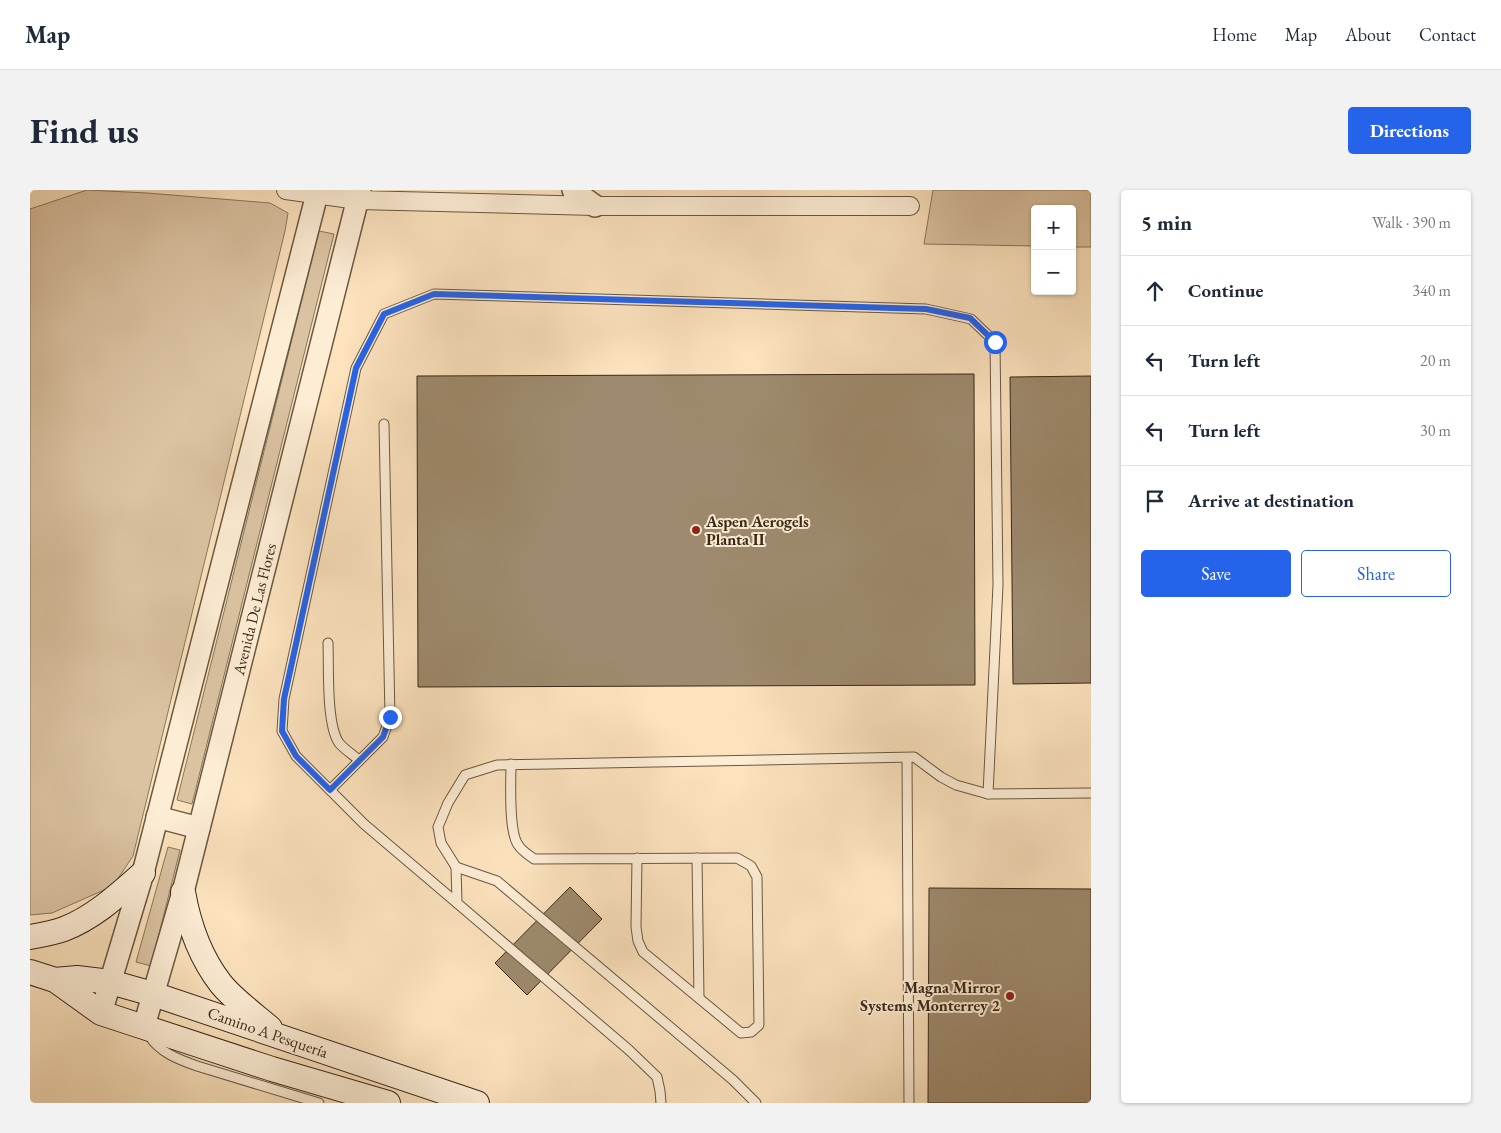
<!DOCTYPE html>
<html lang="en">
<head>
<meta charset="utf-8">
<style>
  body { margin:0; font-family:"EB Garamond",serif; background:#f2f2f3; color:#1f2937 }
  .controls { position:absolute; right:15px; top:15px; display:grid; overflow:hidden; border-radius:5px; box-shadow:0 1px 4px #0004 }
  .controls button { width:45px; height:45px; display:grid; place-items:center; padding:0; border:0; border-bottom:1px solid #e0e1e3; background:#fff; color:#1f2937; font:25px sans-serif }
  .stop { position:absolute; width:15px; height:15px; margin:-11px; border:4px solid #2563eb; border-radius:50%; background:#fff }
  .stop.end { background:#2563eb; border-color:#fff; box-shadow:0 1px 5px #0008 }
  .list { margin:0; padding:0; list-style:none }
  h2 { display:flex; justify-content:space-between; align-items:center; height:65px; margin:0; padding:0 20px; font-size:21px }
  h2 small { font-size:16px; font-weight:400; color:#747a83 }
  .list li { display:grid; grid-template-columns:32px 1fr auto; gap:15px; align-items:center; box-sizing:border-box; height:70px; padding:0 20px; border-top:1px solid #e0e1e3 }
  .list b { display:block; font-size:19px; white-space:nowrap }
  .list em { font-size:16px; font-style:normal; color:#747a83 }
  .actions { display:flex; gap:10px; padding:15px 20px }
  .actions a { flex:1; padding:11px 0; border:1px solid #2563eb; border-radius:5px; text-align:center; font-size:18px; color:#2563eb }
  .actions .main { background:#2563eb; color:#fff }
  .icon { flex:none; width:28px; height:28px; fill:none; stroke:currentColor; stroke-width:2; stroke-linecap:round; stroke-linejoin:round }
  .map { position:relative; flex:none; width:1061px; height:913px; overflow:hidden; border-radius:5px }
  header { display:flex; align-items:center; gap:30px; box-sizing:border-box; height:70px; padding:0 25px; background:#fff; border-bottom:1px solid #e0e1e3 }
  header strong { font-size:24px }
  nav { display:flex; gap:28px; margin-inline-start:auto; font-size:18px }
  .intro { display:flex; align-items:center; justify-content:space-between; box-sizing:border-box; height:120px; padding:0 30px }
  h1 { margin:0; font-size:35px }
  .button { padding:12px 22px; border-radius:5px; background:#2563eb; color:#fff; font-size:18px; font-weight:700 }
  main { display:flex; gap:30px; padding:0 30px }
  aside { flex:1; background:#fff; border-radius:5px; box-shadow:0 1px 4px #0004 }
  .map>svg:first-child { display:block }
</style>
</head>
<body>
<header>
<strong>Map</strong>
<nav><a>Home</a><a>Map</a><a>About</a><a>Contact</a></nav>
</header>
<div class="intro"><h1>Find us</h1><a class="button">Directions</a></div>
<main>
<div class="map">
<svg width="1061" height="913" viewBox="0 0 1061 913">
  <rect width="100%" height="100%" fill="#fce3be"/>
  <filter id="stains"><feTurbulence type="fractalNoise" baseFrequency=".004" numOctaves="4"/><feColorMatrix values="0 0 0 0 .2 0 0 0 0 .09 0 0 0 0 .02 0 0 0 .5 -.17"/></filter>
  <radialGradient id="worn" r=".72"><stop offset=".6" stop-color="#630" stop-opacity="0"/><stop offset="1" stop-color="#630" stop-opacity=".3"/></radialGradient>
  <!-- green -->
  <g fill="#dbc3a2" stroke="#8a765d">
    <polygon points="57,0 117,3 240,13 258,23 255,41 103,666 83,696 22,723 0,725 0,19"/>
    <polygon points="903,0 1061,0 1061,57 1042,57 1042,19 1005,19 1005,56 894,54"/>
    <polygon points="289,41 304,44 162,614 147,610"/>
    <polygon points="138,657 150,660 121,776 106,772"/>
  </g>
  <!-- building -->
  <g fill="#9e8a6e" stroke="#392918">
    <polygon points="944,184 945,495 388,497 387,186"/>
    <polygon points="1061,186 1061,493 983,494 980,187"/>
    <polygon points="540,697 572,729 497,805 465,773"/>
    <polygon points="899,698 1061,699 1061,913 898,913"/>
  </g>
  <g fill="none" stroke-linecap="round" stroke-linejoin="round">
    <!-- service casing -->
    <g stroke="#6a5842" stroke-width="11">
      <g id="service">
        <path d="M298,453C299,477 296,534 309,553C314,559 323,565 329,570"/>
        <polyline points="877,568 879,913"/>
        <path d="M481,574C481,591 478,644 489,656C492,661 499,665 504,669L707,668L721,676L727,687L729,835L721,842L711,843L613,762L608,751L606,737L607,668"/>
        <polyline points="300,600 353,547 360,527 354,234"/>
        <polyline points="667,668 669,808"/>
        <polyline points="426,677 467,691 703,890 726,913"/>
        <polyline points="427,713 334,634 266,566 252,541 254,509 326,178 354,124 404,104 896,119 941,129 965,152 968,395 958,604"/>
        <path d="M119,845C128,862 150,870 167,876L289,913"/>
        <polyline points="631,913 630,901 627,887 599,860 427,713 426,677 411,653 408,637 418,613 435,585 467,575 884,567 911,587 926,595 958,604 1061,603"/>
      </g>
    </g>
    <!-- minor casing -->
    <g stroke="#6a5842" stroke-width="20">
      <polyline id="minor" points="256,0 328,10 565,16 880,16"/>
    </g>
    <!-- tertiary casing -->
    <g stroke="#6a5842" stroke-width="24">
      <g id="tertiary">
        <polyline points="543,0 565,16"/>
        <polyline points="127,627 169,638"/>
        <polyline points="71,823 113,683 288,0"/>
        <polyline points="114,836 153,702 330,0"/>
      </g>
    </g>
    <!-- secondary casing -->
    <g stroke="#392918" stroke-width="26">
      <g id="secondary">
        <path d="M153,702C159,736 170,767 191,794C204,810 225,825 240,838"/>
        <path d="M0,747C11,745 23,743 34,739C65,727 89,704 113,683"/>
        <polyline points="0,782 25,790 71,823 242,879 358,913"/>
        <polyline points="25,790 47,788 80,792 123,804 447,913"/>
      </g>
    </g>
    <!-- service -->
    <use href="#service" stroke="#fdedd5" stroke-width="9"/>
    <!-- minor -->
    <use href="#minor" stroke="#fdedd5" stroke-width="18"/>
    <!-- tertiary -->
    <use href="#tertiary" stroke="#fdedd5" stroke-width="21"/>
    <!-- secondary -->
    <use href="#secondary" stroke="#fdedd5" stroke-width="24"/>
  </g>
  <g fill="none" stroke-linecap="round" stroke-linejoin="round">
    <!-- route -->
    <polyline stroke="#2563eb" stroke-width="6" points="360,527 353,547 300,600 266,566 252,541 254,509 326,178 354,124 404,104 896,119 940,128 965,152"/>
  </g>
  <!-- markers -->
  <g fill="#8f2418" stroke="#fdedd5" stroke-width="2">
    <circle cx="666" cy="340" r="5"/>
    <circle cx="980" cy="806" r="5"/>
  </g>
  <g text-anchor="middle" stroke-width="4" stroke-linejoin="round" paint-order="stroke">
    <!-- poi labels -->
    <g font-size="16" font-weight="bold" fill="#392918" stroke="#fdedd5" text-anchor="start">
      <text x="676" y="337">Aspen Aerogels<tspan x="676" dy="18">Planta II</tspan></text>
      <text x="970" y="803" text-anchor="end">Magna Mirror<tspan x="970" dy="18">Systems Monterrey 2</tspan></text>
    </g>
    <!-- street labels -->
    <g font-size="16" fill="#392918" stroke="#fdedd5">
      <text transform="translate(224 419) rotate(-76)" y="6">Avenida De Las Flores</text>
      <text transform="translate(238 842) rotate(19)" y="6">Camino A Pesquería</text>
    </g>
  </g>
  <rect width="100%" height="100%" filter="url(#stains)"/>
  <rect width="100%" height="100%" fill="url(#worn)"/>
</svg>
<div class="controls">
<button>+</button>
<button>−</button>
</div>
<div class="stop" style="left:965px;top:152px"></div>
<div class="stop end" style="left:360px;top:527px"></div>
</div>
<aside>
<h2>5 min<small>Walk · 390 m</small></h2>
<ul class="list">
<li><svg class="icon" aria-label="ahead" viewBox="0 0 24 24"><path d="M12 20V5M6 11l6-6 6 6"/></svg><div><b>Continue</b></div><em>340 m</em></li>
<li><svg class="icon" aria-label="left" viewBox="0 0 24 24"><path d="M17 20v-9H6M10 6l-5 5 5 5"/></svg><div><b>Turn left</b></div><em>20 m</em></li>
<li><svg class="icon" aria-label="left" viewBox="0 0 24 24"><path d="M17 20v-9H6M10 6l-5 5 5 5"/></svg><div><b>Turn left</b></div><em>30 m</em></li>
<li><svg class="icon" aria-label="arrive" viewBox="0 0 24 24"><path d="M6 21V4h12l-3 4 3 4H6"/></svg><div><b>Arrive at destination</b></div></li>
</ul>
<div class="actions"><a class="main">Save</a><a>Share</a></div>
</aside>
</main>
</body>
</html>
